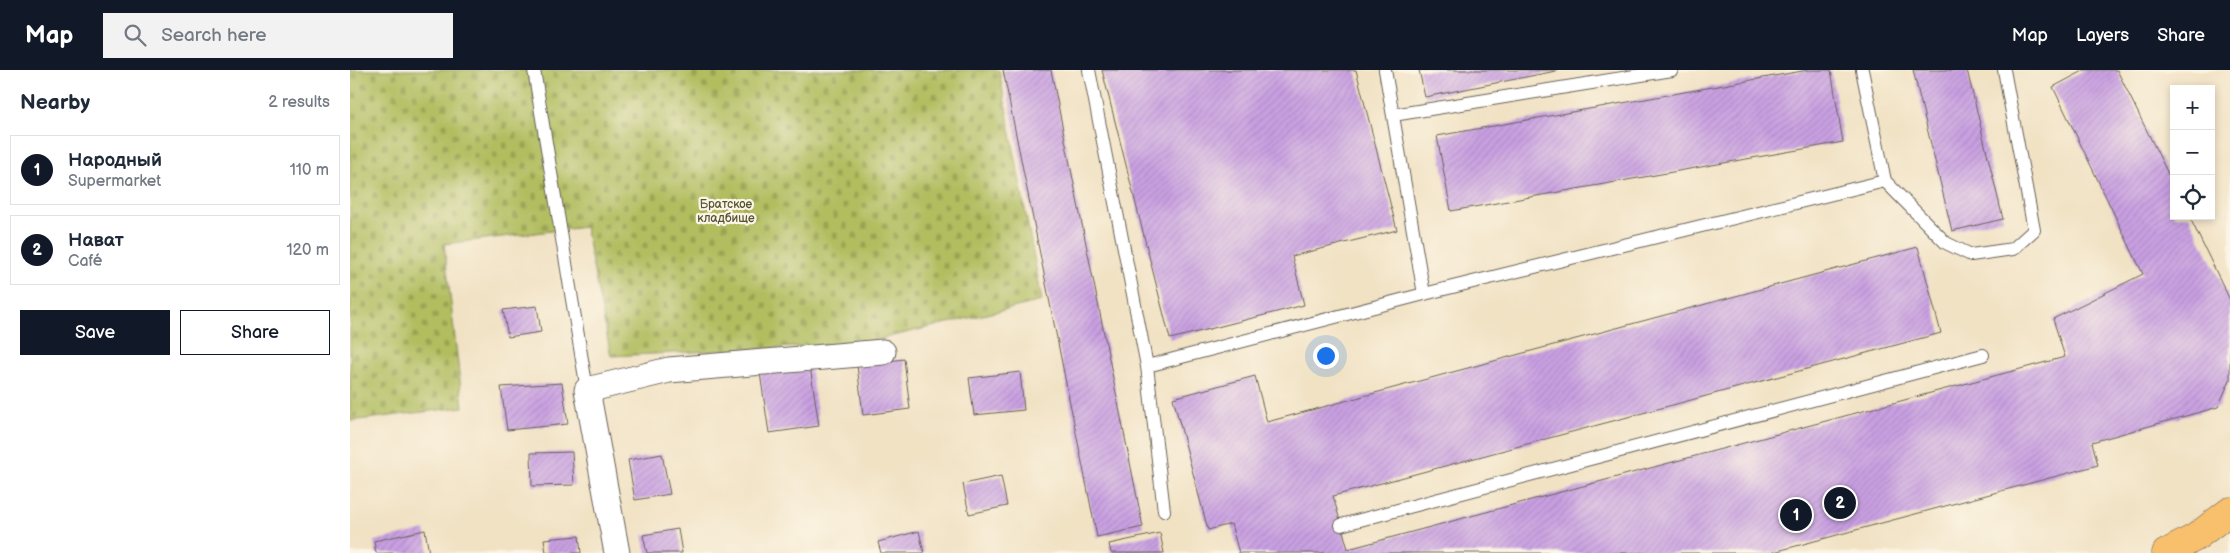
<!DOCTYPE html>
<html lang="en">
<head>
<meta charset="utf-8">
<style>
  body { margin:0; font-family:"Balsamiq Sans",sans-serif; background:#f2f2f3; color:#1f2937 }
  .controls { position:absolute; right:15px; top:15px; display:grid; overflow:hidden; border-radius:0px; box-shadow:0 2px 8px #0003 }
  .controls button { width:45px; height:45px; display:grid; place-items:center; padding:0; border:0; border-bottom:1px solid #e0e1e3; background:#fff; color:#1f2937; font:25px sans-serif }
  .you { position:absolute; left:975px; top:285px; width:18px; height:18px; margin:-12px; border:4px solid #fff; border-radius:50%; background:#1a73e8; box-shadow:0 0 0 8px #1a73e833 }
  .badge { display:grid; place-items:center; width:32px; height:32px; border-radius:50%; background:#111827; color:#fff; font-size:16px; font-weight:700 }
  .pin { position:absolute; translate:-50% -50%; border:2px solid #fff; box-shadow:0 1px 5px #0006 }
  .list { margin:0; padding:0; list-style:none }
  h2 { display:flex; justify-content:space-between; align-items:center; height:65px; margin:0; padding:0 20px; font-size:21px }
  h2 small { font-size:16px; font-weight:400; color:#747a83 }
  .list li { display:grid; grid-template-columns:32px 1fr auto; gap:15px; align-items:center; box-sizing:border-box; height:70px; margin:0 10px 10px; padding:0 10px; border:1px solid #e0e1e3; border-radius:0px }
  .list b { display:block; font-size:19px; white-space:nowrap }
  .list p { margin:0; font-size:16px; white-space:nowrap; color:#747a83 }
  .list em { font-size:16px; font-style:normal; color:#747a83 }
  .actions { display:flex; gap:10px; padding:15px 20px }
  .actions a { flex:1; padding:11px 0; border:1px solid #111827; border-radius:0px; text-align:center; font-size:18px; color:#111827 }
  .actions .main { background:#111827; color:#fff }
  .icon { flex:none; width:28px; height:28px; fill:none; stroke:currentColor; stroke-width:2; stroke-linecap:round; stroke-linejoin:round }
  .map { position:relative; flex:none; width:1880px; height:483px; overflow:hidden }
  header { display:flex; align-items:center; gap:30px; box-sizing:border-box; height:70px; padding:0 25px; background:#111827; color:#fff }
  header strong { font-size:24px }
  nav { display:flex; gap:28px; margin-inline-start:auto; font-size:18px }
  .search { width:350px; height:45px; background:#f2f2f3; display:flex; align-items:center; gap:12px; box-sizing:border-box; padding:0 18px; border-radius:0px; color:#747a83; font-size:19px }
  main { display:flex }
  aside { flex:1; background:#fff }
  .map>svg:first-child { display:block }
</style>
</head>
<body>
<header>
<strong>Map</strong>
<div class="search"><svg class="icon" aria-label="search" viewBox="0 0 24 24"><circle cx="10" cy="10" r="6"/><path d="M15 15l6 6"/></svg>Search here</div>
<nav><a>Map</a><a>Layers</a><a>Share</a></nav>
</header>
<main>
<aside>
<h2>Nearby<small>2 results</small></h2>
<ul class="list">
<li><span class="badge">1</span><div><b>Народный</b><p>Supermarket</p></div><em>110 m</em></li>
<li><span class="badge">2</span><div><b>Нават</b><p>Café</p></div><em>120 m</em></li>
</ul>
<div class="actions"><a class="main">Save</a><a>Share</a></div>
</aside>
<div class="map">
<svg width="1880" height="483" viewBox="0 0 1880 483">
  <defs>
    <pattern id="cemetery-stones" width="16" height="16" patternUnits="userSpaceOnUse" patternTransform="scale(1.25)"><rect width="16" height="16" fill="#b1bd5f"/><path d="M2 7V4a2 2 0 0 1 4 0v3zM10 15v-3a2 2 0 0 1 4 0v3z" fill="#98a252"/></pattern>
    <pattern id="building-hatch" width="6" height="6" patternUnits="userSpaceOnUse" patternTransform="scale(1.25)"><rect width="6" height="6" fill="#c9a0e2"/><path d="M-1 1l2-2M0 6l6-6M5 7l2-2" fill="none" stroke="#ac89c1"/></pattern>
  </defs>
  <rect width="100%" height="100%" fill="#fcf5e5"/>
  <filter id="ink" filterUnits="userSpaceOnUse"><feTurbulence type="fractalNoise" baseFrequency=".02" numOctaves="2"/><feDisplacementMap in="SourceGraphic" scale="10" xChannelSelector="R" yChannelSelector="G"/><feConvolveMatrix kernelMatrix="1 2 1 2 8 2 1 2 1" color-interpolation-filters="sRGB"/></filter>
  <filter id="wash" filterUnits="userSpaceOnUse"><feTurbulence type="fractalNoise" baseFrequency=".0096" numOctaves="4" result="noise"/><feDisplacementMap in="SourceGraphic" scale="20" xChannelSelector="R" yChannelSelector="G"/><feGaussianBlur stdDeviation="1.12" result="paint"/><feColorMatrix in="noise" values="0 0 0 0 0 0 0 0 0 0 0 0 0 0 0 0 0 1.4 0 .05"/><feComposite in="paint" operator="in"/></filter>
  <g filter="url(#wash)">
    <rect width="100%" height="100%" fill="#f1e2c4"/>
    <!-- cemetery -->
    <polygon fill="url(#cemetery-stones)" stroke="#666c3e" points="0,0 649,0 692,231 508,274 261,286 235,157 94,174 113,337 0,351"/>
    <g id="blocks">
      <!-- building -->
      <g fill="url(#building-hatch)">
        <polygon points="653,0 701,0 793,457 747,467"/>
        <polygon points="752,0 1006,0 1047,160 942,186 954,235 820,269"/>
        <polygon points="1069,0 1206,0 1206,1 1075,27"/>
        <polygon points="1458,0 1481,0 1493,72 1101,141 1087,66"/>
        <polygon points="1563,0 1617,0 1653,149 1602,161"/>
        <polygon points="1735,0 1767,0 1824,116 1824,146 1839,146 1880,230 1880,310 1868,337 1742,372 1748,395 1420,483 889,483 881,454 858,460 823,328 905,306 917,352 1568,177 1591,263 983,426 998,479 1715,287 1703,249 1793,204 1703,17"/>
        <polygon points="187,236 191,262 158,267 153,240"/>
        <polygon points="554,289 560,339 513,345 507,295"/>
        <polygon points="460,296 469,356 419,363 410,303"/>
        <polygon points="670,302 674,340 624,345 619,308"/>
        <polygon points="212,313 218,354 157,360 151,317"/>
        <polygon points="222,382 224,415 182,416 181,383"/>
        <polygon points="312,384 320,424 285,430 278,390"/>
        <polygon points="651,406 657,436 619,444 613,414"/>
        <polygon points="328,459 332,483 297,483 293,465"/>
        <polygon points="75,460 79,483 26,483 24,471"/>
        <polygon points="569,461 574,483 531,483 528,472"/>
        <polygon points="810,463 814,483 761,483 759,474"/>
        <polygon points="229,466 231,483 196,483 194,469"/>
      </g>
    </g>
  </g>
  <g filter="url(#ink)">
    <use href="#blocks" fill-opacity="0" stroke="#676157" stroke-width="1"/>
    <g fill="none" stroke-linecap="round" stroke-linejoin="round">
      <!-- lane casing -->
      <g stroke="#676157" stroke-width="14">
        <g id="lane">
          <polyline points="184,0 237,320"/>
          <polyline points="739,0 797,296 1074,224 1535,111 1512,0"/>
          <polyline points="1035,0 1074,224"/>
          <polyline points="1043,45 1322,0"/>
          <polyline points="1535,111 1596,173 1621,185 1663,179 1684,160 1654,0"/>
          <polyline points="797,296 814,441"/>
          <polyline points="991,455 1633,285"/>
        </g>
      </g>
      <!-- street casing -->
      <g stroke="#676157" stroke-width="27">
        <polyline id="street" points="267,483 237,320 319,300 533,282"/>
      </g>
      <!-- primary casing -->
      <g stroke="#676157" stroke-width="29">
        <polyline id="primary" points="1816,483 1846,467 1880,441"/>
      </g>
      <!-- lane -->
      <use href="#lane" stroke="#fff" stroke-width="12"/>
      <!-- street -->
      <use href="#street" stroke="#fff" stroke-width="25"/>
      <!-- primary -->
      <use href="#primary" stroke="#f8bf6c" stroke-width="28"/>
    </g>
  </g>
  <g text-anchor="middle" stroke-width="4.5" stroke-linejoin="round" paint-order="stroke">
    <!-- park labels -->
    <g font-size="12" fill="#505433" stroke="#fcf5e5">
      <text x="376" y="138">Братское<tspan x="376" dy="14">кладбище</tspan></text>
    </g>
  </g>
</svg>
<div class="controls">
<button>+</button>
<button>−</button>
<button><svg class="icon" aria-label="locate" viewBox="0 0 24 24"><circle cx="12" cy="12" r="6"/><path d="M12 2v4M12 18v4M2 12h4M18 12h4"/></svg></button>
</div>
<div class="you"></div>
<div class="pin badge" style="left:1446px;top:445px">1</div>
<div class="pin badge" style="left:1490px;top:433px">2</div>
</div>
</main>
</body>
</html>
